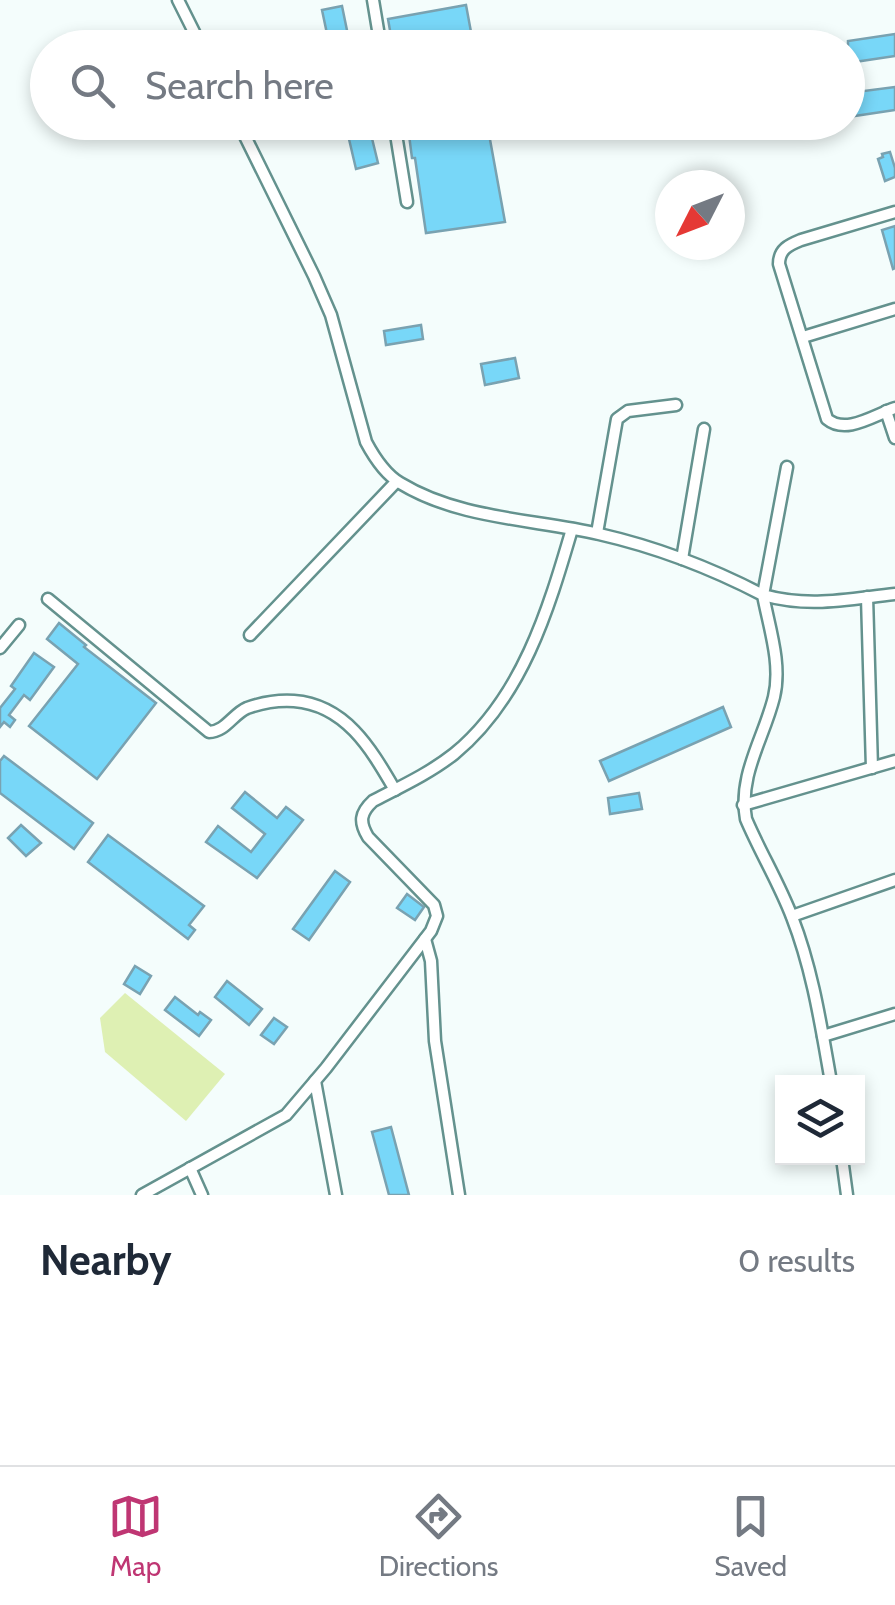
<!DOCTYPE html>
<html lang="en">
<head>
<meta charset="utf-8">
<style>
  body { margin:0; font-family:Cabin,sans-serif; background:#f6f6f7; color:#1f2937 }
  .controls { position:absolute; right:30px; bottom:30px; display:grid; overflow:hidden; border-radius:0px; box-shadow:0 5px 15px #0003 }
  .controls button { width:90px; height:90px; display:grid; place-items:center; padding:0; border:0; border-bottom:2px solid #e0e1e3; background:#fff; color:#1f2937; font:50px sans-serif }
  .compass { position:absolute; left:655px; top:170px; width:90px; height:90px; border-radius:50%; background:#fff; box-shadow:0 5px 15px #0003; rotate:228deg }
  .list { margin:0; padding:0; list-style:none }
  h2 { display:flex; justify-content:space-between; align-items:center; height:130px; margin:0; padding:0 40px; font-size:42px }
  h2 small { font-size:32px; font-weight:400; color:#747a83 }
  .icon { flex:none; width:55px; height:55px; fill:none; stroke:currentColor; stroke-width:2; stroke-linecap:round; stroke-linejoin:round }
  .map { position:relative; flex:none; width:895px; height:1195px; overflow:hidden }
  .search { position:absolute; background:#fff; box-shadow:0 5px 15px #0003; left:30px; right:30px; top:30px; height:110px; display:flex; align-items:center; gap:25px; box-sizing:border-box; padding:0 35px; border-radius:55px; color:#747a83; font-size:38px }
  .sheet { height:270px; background:#fff }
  nav { display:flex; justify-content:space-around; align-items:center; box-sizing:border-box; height:140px; border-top:2px solid #e0e1e3; background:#fff; font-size:28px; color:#747a83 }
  nav a { display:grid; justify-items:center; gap:5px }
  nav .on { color:#bf3673 }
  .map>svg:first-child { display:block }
</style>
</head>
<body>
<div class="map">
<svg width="895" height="1195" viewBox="0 0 895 1195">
  <rect width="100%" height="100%" fill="#f4fdfc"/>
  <!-- green -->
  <polygon fill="#def0b3" points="125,993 225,1074 186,1121 105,1052 100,1018"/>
  <!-- building -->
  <g fill="#78d7f8" stroke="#79a2b1" stroke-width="2.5">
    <polygon points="466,5 474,48 402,48 402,41 392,42 388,19"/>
    <polygon points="342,6 350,45 330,48 322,10"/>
    <polygon points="895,34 895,56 848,63 848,41"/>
    <polygon points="895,87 895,110 848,117 848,93"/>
    <polygon points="345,122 368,122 378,163 356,169"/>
    <polygon points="487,123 505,222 426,233 415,158 412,158 409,135"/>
    <polygon points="890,152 895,168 895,177 885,181 878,159 883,157 882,154"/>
    <polygon points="895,226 895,268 893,269 882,230"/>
    <polygon points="421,325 423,339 386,345 384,331"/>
    <polygon points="515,358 519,378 485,385 481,364"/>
    <polygon points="59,623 86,645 84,647 156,703 97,779 29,726 78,664 47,639"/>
    <polygon points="34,653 54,667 30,700 24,695 9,715 15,720 10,727 4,722 0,727 0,708 15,689 11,686"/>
    <polygon points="723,707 731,727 609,781 600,761"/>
    <polygon points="4,756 93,823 74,849 0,793 0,761"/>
    <polygon points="245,792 277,818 286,807 303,820 257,878 206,842 218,826 251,852 265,834 232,808"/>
    <polygon points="639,793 642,809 610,814 608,798"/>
    <polygon points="21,825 41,843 26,856 8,838"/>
    <polygon points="108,835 204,906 189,925 195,930 188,939 88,862"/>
    <polygon points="335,871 350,882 309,940 293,929"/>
    <polygon points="407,894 424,907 415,920 397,908"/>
    <polygon points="135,966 151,976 140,994 124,984"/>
    <polygon points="227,981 262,1009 249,1025 215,997"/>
    <polygon points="175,997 198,1015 200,1012 211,1020 199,1036 165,1010"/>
    <polygon points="274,1018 287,1027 274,1044 261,1035"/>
    <polygon points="391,1127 409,1195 389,1195 372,1132"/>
  </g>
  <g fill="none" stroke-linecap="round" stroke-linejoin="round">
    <!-- minor casing -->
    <g stroke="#64928e" stroke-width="15">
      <g id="minor">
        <polyline points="178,0 202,48"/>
        <polyline points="373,0 381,48"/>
        <path d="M238,122L314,276L331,315L366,442C374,457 385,474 400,483C459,519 533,519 599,534C656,547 711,568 763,595C769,627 782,664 774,697C764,738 738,775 746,819C760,852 779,883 792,917C813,971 821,1026 831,1082"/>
        <polyline points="394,122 407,202"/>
        <path d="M895,212L801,240C789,245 779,249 779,264L827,419C846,435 874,415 895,408"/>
        <polyline points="803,337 895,309"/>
        <polyline points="886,411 895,438"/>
        <path d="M787,467L763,595C810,608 848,599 895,594"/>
        <polyline points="597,533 617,419 628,411 676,405"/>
        <polyline points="682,559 704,429"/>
        <polyline points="867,597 872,768"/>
        <path d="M48,599L209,732C225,732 233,714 247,708C261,703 279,700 294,701C346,705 371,749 395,790"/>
        <polyline points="250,635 396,482"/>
        <polyline points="0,648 19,625"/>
        <polyline points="743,805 895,761"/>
        <polyline points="792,916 895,880"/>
        <polyline points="425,939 431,961 435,1041 459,1195"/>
        <polyline points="823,1036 895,1014"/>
        <polyline points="315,1081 336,1195"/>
        <polyline points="842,1158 847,1195"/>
        <polyline points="190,1168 202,1195"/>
        <path d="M142,1195L286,1115L326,1068L431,931L437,916L434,905L368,837C359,822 360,813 373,801C400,787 430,773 454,754C522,698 548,611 572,529"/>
      </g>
    </g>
    <!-- minor -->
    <use href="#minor" stroke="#fff" stroke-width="10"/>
  </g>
</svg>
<div class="controls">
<button><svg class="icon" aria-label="layers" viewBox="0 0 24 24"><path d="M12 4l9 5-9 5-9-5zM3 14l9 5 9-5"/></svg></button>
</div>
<svg class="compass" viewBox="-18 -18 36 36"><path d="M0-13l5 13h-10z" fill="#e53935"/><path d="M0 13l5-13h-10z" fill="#747a83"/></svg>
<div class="search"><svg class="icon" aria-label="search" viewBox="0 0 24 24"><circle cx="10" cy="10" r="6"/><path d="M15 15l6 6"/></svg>Search here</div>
</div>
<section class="sheet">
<h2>Nearby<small>0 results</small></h2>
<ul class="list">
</ul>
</section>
<nav>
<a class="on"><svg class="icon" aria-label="map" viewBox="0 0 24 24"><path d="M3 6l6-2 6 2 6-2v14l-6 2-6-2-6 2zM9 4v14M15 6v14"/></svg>Map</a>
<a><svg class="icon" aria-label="directions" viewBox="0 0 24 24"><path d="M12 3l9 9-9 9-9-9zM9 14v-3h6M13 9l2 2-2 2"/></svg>Directions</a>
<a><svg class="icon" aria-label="saved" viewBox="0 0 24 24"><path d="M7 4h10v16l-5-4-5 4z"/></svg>Saved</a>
</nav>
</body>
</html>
